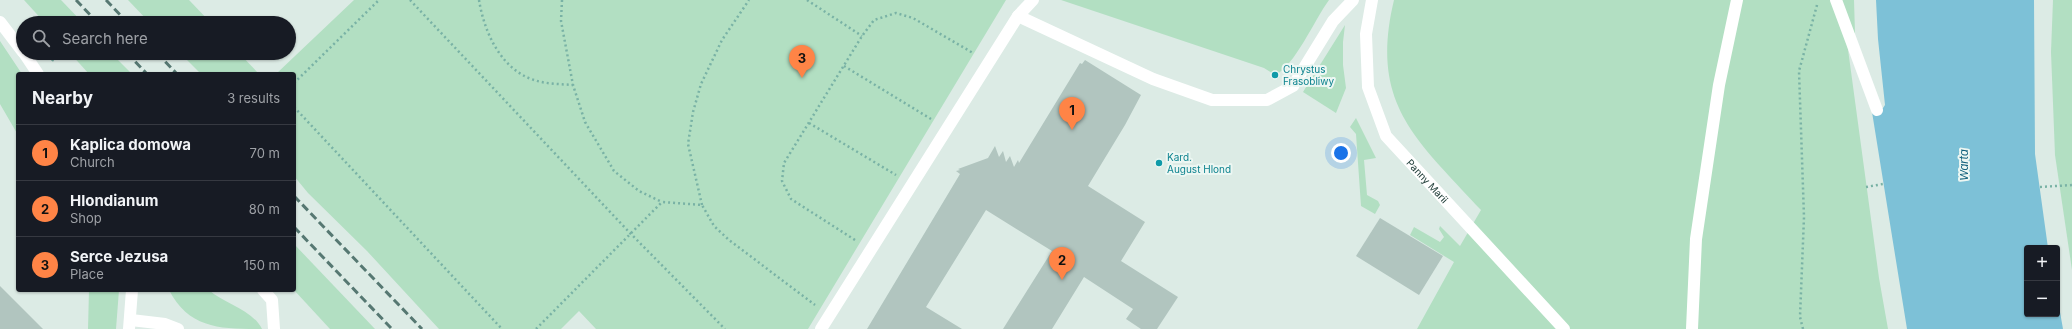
<!DOCTYPE html>
<html lang="en">
<head>
<meta charset="utf-8">
<style>
  body { margin:0; font-family:Inter,sans-serif; background:#20242c; color:#f1f3f6 }
  .controls { position:absolute; right:12px; bottom:12px; display:grid; overflow:hidden; border-radius:4px; box-shadow:0 1px 3px #0004 }
  .controls button { width:36px; height:36px; display:grid; place-items:center; padding:0; border:0; border-bottom:1px solid #363941; background:#171b24; color:#f1f3f6; font:20px sans-serif }
  .you { position:absolute; left:1341px; top:153px; width:14px; height:14px; margin:-10px; border:3px solid #fff; border-radius:50%; background:#1a73e8; box-shadow:0 0 0 6px #1a73e833 }
  .badge { display:grid; place-items:center; width:26px; height:26px; border-radius:50%; background:#ff8446; color:#111; font-size:13px; font-weight:700 }
  .pin { position:absolute; translate:-50% -33px; filter:drop-shadow(0 1px 2px #0008) }
  .pin::after { content:''; position:absolute; top:21px; width:14px; height:12px; background:inherit; clip-path:polygon(0 0,100% 0,50% 100%) }
  .list { margin:0; padding:0; list-style:none }
  h2 { display:flex; justify-content:space-between; align-items:center; height:52px; margin:0; padding:0 16px; font-size:17px }
  h2 small { font-size:13px; font-weight:400; color:#9ea1a6 }
  .list li { display:grid; grid-template-columns:26px 1fr auto; gap:12px; align-items:center; box-sizing:border-box; height:56px; padding:0 16px; border-top:1px solid #363941 }
  .list b { display:block; font-size:15px; white-space:nowrap }
  .list p { margin:0; font-size:13px; white-space:nowrap; color:#9ea1a6 }
  .list em { font-size:13px; font-style:normal; color:#9ea1a6 }
  .icon { flex:none; width:22px; height:22px; fill:none; stroke:currentColor; stroke-width:2; stroke-linecap:round; stroke-linejoin:round }
  .map { position:relative; flex:none; width:2072px; height:329px; overflow:hidden }
  .search { position:absolute; background:#171b24; box-shadow:0 1px 3px #0004; left:16px; top:16px; width:280px; height:44px; display:flex; align-items:center; gap:10px; box-sizing:border-box; padding:0 14px; border-radius:22px; color:#9ea1a6; font-size:15px }
  .panel { position:absolute; background:#171b24; box-shadow:0 1px 3px #0004; left:16px; top:72px; width:280px; height:220px; border-radius:4px }
  .map>svg:first-child { display:block }
</style>
</head>
<body>
<div class="map">
<svg width="2072" height="329" viewBox="0 0 2072 329">
  <rect width="100%" height="100%" fill="#dcebe5"/>
  <!-- green -->
  <g fill="#b2dfc2">
    <polygon points="24,0 61,0 83,23 45,23"/>
    <polygon points="128,0 189,0 211,23 150,23"/>
    <polygon points="354,0 1006,0 808,329 596,329 579,311 561,329 439,329 367,251 308,193 294,176 294,74 276,74"/>
    <path d="M1061,0H1329C1315,19 1294,67 1275,75L1264,68Z"/>
    <path d="M1394,0H1854L1855,33L1847,42L1879,278L1888,329H1417L1454,262L1410,235L1414,227L1440,242L1444,237L1439,229L1440,226L1460,246L1481,210C1416,139 1369,104 1394,0Z"/>
    <polygon points="2053,0 2072,0 2072,270 2055,155 2051,52"/>
    <polygon points="1345,25 1343,42 1343,65 1346,88 1336,113 1303,92"/>
    <polygon points="0,41 22,74 18,74 18,135 0,104"/>
    <polygon points="70,53 111,53 132,74 89,74"/>
    <polygon points="180,53 239,53 259,74 201,74"/>
    <polygon points="1356,118 1376,158 1364,160 1367,195 1378,201 1380,205 1375,214 1361,206 1356,134 1350,127"/>
    <polygon points="294,244 375,329 330,329 294,290"/>
    <polygon points="89,290 119,290 116,329 88,329"/>
    <path d="M169,290H209C223,303 253,310 262,329C221,329 189,329 169,290Z"/>
  </g>
  <!-- water -->
  <polygon fill="#7dc1d7" points="1876,0 2034,0 2035,154 2048,248 2027,248 2027,314 2057,314 2057,295 2063,329 1907,329 1872,112 1883,108 1885,105 1878,39"/>
  <!-- building -->
  <g fill="#b1c5bf">
    <polygon points="1085,60 1141,95 1125,125 1088,186 1145,222 1121,261 1178,297 1157,329 1141,329 1126,319 1133,309 1084,277 1052,329 1003,329 1052,251 986,210 926,307 962,329 867,329 960,174 956,171 960,170 958,169 988,158 995,146 999,157 1003,151 1006,162 1010,156 1014,167 1018,160 1019,163 1080,63 1082,64"/>
    <polygon points="1380,218 1443,256 1419,295 1356,256"/>
    <polygon points="0,286 43,329 0,329"/>
  </g>
  <g fill="none" stroke-linecap="round" stroke-linejoin="round">
    <!-- path -->
    <g stroke="#79b2a5" stroke-width="2.5" stroke-dasharray="2 3" stroke-linecap="butt">
      <polyline points="410,0 630,233 725,329"/>
      <path d="M479,0C484,31 500,69 534,80C546,84 560,84 573,85"/>
      <polyline points="562,0 561,21 573,85 585,122 614,171 639,191 662,202"/>
      <polyline points="807,0 862,36"/>
      <polyline points="52,61 57,53"/>
      <polyline points="844,66 931,119"/>
      <polyline points="294,83 379,0"/>
      <polyline points="294,107 502,329"/>
      <polyline points="809,123 896,175"/>
      <polyline points="1866,187 1883,184"/>
      <polyline points="2040,187 2072,185"/>
      <polyline points="702,205 688,144 693,112 701,84 722,40 749,0"/>
      <polyline points="855,240 791,199 782,181 784,163 862,36 874,20 896,13 913,18 973,53"/>
      <polyline points="536,329 662,202 702,205 714,226 729,240 815,305"/>
      <polyline points="1803,329 1800,317 1804,217 1799,71 1817,5"/>
    </g>
    <!-- lane -->
    <g stroke="#fff" stroke-width="12">
      <polyline points="1836,0 1877,110"/>
      <polyline points="1018,16 1153,79 1212,100 1267,100 1293,86 1333,21 1353,0"/>
      <polyline points="0,22 23,52"/>
      <polyline points="24,53 38,74"/>
      <polyline points="263,290 272,300 274,329"/>
      <polyline points="131,320 165,324 178,329"/>
      <polyline points="129,329 132,290"/>
      <polyline points="821,329 1018,16 1033,0"/>
      <polyline points="1692,329 1696,239 1719,85 1737,0"/>
    </g>
    <!-- street -->
    <path stroke="#fff" stroke-width="12" id="s1" d="M1372,0L1366,34L1368,87L1386,136L1564,329"/>
    <!-- rail -->
    <g stroke="#567872" stroke-width="3" stroke-dasharray="8 4" stroke-linecap="butt">
      <polyline points="76,0 98,23"/>
      <polyline points="106,0 128,23"/>
      <polyline points="127,53 147,74"/>
      <polyline points="157,53 177,74"/>
      <polyline points="294,196 422,329"/>
      <polyline points="294,227 392,329"/>
    </g>
  </g>
  <!-- markers -->
  <g fill="#0f9aa8" stroke="#edf7f3" stroke-width="1.5">
    <circle cx="1275" cy="75" r="4"/>
    <circle cx="1159" cy="163" r="4"/>
  </g>
  <g text-anchor="middle" stroke-width="4" stroke-linejoin="round" paint-order="stroke">
    <!-- culture labels -->
    <g font-size="10" fill="#0d838f" stroke="#edf7f3" text-anchor="start">
      <text x="1283" y="73">Chrystus<tspan x="1283" dy="12">Frasobliwy</tspan></text>
      <text x="1167" y="161">Kard.<tspan x="1167" dy="12">August Hlond</tspan></text>
    </g>
    <!-- street labels -->
    <g font-size="10" fill="#1d3b36" stroke="#edf7f3">
      <text dy="4" stroke="none"><textPath href="#s1" startOffset="201">Panny Marii</textPath></text>
    </g>
    <!-- water labels -->
    <g font-size="11" font-style="italic" fill="#11617d" stroke="#edf7f3">
      <text transform="translate(1964 165) rotate(-90)" y="4">Warta</text>
    </g>
  </g>
</svg>
<div class="controls">
<button>+</button>
<button>−</button>
</div>
<div class="you"></div>
<div class="pin badge" style="left:1072px;top:130px">1</div>
<div class="pin badge" style="left:1062px;top:280px">2</div>
<div class="pin badge" style="left:802px;top:78px">3</div>
<div class="search"><svg class="icon" aria-label="search" viewBox="0 0 24 24"><circle cx="10" cy="10" r="6"/><path d="M15 15l6 6"/></svg>Search here</div>
<section class="panel">
<h2>Nearby<small>3 results</small></h2>
<ul class="list">
<li><span class="badge">1</span><div><b>Kaplica domowa</b><p>Church</p></div><em>70 m</em></li>
<li><span class="badge">2</span><div><b>Hlondianum</b><p>Shop</p></div><em>80 m</em></li>
<li><span class="badge">3</span><div><b>Serce Jezusa</b><p>Place</p></div><em>150 m</em></li>
</ul>
</section>
</div>
</body>
</html>
